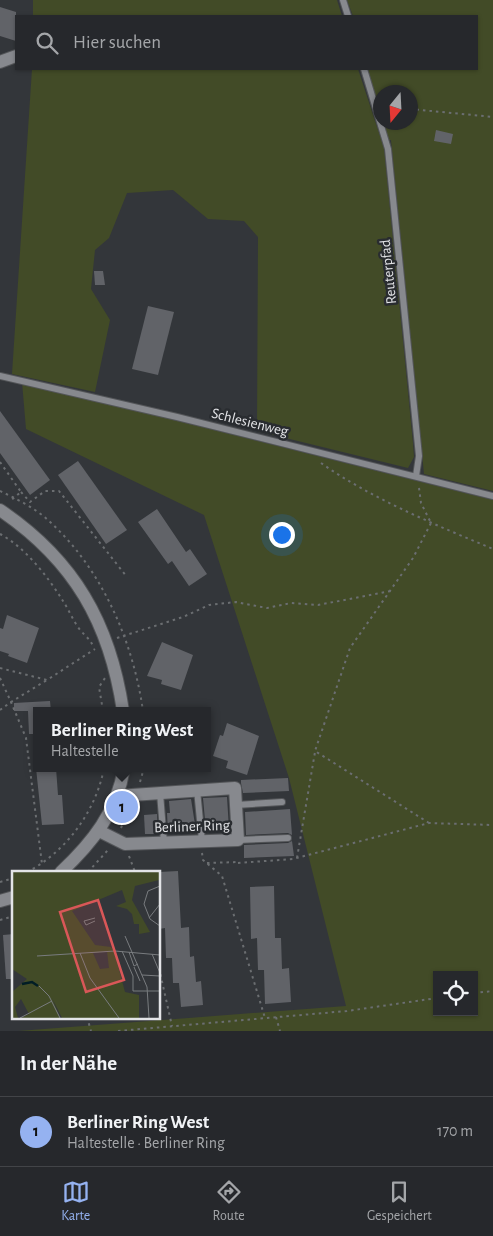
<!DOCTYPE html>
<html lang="de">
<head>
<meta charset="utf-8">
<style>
  body { margin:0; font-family:"Alegreya Sans",sans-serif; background:#2e3034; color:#f1f3f6 }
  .controls { position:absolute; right:15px; bottom:15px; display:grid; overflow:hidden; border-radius:0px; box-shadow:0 1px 4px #0004 }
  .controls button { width:45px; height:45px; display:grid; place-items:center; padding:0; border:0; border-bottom:1px solid #424448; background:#26282c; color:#f1f3f6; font:25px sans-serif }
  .compass { position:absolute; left:373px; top:85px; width:45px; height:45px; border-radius:50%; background:#26282c; box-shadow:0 1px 4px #0004; rotate:198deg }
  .you { position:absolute; left:281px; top:534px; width:18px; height:18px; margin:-12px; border:4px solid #fff; border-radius:50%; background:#1a73e8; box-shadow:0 0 0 8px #1a73e833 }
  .badge { display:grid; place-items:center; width:32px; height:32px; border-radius:50%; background:#95b2f1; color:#111; font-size:16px; font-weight:700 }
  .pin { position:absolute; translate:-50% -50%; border:2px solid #fff; box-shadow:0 1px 5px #0006 }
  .popup { position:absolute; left:33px; top:707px; width:178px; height:65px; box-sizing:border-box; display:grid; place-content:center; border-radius:0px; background:#26282c; filter:drop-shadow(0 1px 4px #0005); font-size:16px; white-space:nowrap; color:#a4a6a9 }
  .popup b { font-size:19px; color:#f1f3f6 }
  .popup::after { content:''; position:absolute; left:50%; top:100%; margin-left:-10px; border:10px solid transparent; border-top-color:#26282c }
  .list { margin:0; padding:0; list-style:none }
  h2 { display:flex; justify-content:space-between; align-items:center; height:65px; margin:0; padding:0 20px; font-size:21px }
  h2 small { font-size:16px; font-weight:400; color:#a4a6a9 }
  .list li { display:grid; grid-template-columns:32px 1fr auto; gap:15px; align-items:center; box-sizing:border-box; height:70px; padding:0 20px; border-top:1px solid #424448 }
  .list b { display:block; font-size:19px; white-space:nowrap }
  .list p { margin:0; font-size:16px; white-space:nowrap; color:#a4a6a9 }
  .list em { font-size:16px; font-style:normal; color:#a4a6a9 }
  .icon { flex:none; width:28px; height:28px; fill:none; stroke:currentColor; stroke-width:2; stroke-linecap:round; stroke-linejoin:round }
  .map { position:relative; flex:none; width:493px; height:1031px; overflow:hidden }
  .search { position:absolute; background:#26282c; box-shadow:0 1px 4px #0004; left:15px; right:15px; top:15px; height:55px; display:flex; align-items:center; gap:12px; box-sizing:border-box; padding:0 18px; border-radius:0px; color:#a4a6a9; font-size:19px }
  .sheet { height:135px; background:#26282c }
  nav { display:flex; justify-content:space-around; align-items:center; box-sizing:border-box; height:70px; border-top:1px solid #424448; background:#26282c; font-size:14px; color:#a4a6a9 }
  nav a { display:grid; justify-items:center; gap:2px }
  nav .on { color:#95b2f1 }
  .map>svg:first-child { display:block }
</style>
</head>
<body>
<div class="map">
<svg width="493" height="1031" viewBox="0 0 493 1031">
  <rect width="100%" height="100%" fill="#33363a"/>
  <!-- green -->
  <g fill="#424b27" fill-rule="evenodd">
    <polygon points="33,0 337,0 342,16 33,16"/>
    <polygon points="347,0 493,0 493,491 424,474 391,140 388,140 383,123 410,122 410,92 380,92 380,114 368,69 477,69 477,16 353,16"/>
    <polygon points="32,69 358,69 384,148 413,443 414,457 408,468 257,431 258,237 244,221 208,219 173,190 127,193 109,238 95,250 91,289 110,320 95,392 12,374"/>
    <path d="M22,382L493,500V1031H18L346,1006L289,778L204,515L26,429ZM437,975H474V1012H437Z"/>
  </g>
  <!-- building -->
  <g fill="#616368">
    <polygon points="0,7 16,12 16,41 0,36"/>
    <polygon points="436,130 453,134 451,144 434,141"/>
    <polygon points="94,271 103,271 105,285 95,285"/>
    <polygon points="148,306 174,312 158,375 132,369"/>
    <polygon points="0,411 50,480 30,495 0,453"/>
    <polygon points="78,461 127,530 106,544 58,475"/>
    <polygon points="157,509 186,552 190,549 207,574 189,586 172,561 168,564 138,522"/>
    <polygon points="7,615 39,628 27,663 8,656 9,654 0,651 0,628 3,629"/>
    <polygon points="162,642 193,655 181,690 161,684 162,680 147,676"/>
    <polygon points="50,701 51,711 37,711 37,734 29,734 28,711 14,711 14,703"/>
    <polygon points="227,723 259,736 247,775 226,768 228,761 213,756 220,735 223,736"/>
    <polygon points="36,768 56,768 58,795 62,795 64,824 42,825"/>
    <polygon points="288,778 289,791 243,793 241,783 241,780"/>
    <polygon points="227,797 229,829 206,831 203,798"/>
    <polygon points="191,799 196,831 168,833 167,813 170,813 169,801"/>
    <polygon points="290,809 292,835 288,833 246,835 245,812"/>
    <polygon points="157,814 158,834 145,834 144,815"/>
    <polygon points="292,841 294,856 244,858 244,845 288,843"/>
    <polygon points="178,871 181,928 189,927 190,957 194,956 196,982 201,981 203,1005 181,1007 179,983 173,983 172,958 166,958 165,928 159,929 159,872"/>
    <polygon points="274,886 275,938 281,938 282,969 289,968 291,1002 265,1004 264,970 258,970 257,938 251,939 250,887"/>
    <polygon points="14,934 14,979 6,979 3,935"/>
  </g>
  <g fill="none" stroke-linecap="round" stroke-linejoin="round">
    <!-- lane casing -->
    <g stroke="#535558" stroke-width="8">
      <g id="lane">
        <polyline points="343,0 348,16"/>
        <polyline points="364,69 388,149 419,456 416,476"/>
        <polyline points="0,376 177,417 493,496"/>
        <polyline points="197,790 202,841"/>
        <polyline points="160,793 164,843"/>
        <polyline points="236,805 282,802"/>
        <polyline points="238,840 288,838"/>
      </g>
    </g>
    <!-- street casing -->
    <g stroke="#535558" stroke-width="14">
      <g id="street">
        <polyline points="0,62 16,56"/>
        <path d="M0,510C74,560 110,623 123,711"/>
        <polyline points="99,831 125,844 238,840 235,788 117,796"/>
        <path d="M61,872C92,843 117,812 124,768"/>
        <polyline points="0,901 14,897"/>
      </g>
    </g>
    <!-- path -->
    <g stroke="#6b6e71" stroke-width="2" stroke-dasharray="2.5 4" stroke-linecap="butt">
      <polyline points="410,109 493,117"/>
      <polyline points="0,462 21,492 10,501"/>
      <path d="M321,463C372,499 436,525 493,549"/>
      <polyline points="419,488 421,503 431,523"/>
      <path d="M0,491C17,499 35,508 49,521C102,569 133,641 143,711"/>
      <polyline points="21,492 30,502 45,491 59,491 127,577"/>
      <path d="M0,534C26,548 48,577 63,601C69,610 74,623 81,631C86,637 90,639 93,646"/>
      <polyline points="117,638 183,617 209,605 236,602 267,608 291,603 318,605 391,591"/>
      <polyline points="0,668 47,680 95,649"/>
      <polyline points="0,678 11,702 47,680"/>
      <polyline points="0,710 11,702 26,738 42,864"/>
      <polyline points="103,711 99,687 105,678"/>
      <polyline points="140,782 144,768"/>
      <polyline points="429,823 315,751 350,648 413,558 431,523"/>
      <polyline points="121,828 130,807"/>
      <polyline points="202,853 203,860 222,876 265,1018"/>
      <polyline points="129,856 135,872"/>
      <polyline points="297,858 315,752"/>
      <polyline points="207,863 239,862"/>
      <polyline points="238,863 293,859 429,823 493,825"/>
      <path d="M27,872C66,852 96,811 104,768"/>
      <polyline points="88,872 108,850"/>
      <polyline points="0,882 14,878"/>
      <polyline points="0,920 14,916"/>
      <polyline points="159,968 172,1026"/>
      <polyline points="474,993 493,991"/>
      <polyline points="87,1017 91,1031"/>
      <polyline points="276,1017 280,1031"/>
      <polyline points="118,1031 347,1011 437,998"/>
    </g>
    <!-- lane -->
    <use href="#lane" stroke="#87898e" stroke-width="6"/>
    <!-- street -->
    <use href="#street" stroke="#87898e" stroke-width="12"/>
  </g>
  <g text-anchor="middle" stroke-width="5" stroke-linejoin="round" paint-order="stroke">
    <!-- street labels -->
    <g font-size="15" fill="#e3e4e7" stroke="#292c30">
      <text transform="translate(388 272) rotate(-96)" y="5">Reuterpfad</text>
      <text transform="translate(250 422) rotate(14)" y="5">Schlesienweg</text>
      <text transform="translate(192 826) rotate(-2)" y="5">Berliner Ring</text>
    </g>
  </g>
  <!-- overview -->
  <g transform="translate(12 871)">
    <rect width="148" height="148" fill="#33363a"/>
    <path d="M0,0H147V9L123,15L120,29L138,61L127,63V53H122L120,43L115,38L104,35L114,31L110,19L60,40L83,74L99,76L102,80L113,121L127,124V147H50L40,127L48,147H9L17,143L9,128L3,136L6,147H0V121L15,108L0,98ZM95,80L97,97L88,98L81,82Z" fill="#424b27" fill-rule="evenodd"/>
    <path fill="none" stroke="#011d25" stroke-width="2.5" d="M10,113L20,111L26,115"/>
    <path fill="none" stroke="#797c7f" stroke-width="1" d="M148,15L136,20L132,33L138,48L148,55M137,47L148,33M83,50L74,54L72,50L83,47M113,65L135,116L137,147M110,80L121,105V120H148M117,81L122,95L126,93M68,82L78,107L107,147M140,83L148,102M25,85L103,80L148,84M122,96L128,110M130,104L148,105M27,115L37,125L48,147M8,147L40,130"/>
    <path fill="#d95758" fill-opacity="0.15" stroke="#d95758" stroke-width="2.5" d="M86,29L112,109L74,121L48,41Z"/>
    <rect width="148" height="148" fill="none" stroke="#e3e4e7" stroke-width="2.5"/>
  </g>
</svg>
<div class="controls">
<button><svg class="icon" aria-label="locate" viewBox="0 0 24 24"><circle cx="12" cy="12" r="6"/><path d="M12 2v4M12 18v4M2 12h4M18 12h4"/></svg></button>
</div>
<svg class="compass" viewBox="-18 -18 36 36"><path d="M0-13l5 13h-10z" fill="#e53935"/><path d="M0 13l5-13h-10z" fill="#a4a6a9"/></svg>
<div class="you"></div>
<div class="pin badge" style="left:122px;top:807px">1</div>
<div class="popup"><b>Berliner Ring West</b>Haltestelle</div>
<div class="search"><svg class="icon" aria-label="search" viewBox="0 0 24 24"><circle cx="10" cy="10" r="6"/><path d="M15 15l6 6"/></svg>Hier suchen</div>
</div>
<section class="sheet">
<h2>In der Nähe<small></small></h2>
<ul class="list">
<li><span class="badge">1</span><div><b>Berliner Ring West</b><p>Haltestelle · Berliner Ring</p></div><em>170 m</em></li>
</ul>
</section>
<nav>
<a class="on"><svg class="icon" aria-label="map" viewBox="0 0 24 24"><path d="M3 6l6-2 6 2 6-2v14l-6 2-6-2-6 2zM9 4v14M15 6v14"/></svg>Karte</a>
<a><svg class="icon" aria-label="directions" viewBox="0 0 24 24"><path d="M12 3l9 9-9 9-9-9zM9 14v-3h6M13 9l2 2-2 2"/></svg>Route</a>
<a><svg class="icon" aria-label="saved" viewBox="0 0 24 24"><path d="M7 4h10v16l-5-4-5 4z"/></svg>Gespeichert</a>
</nav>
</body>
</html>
